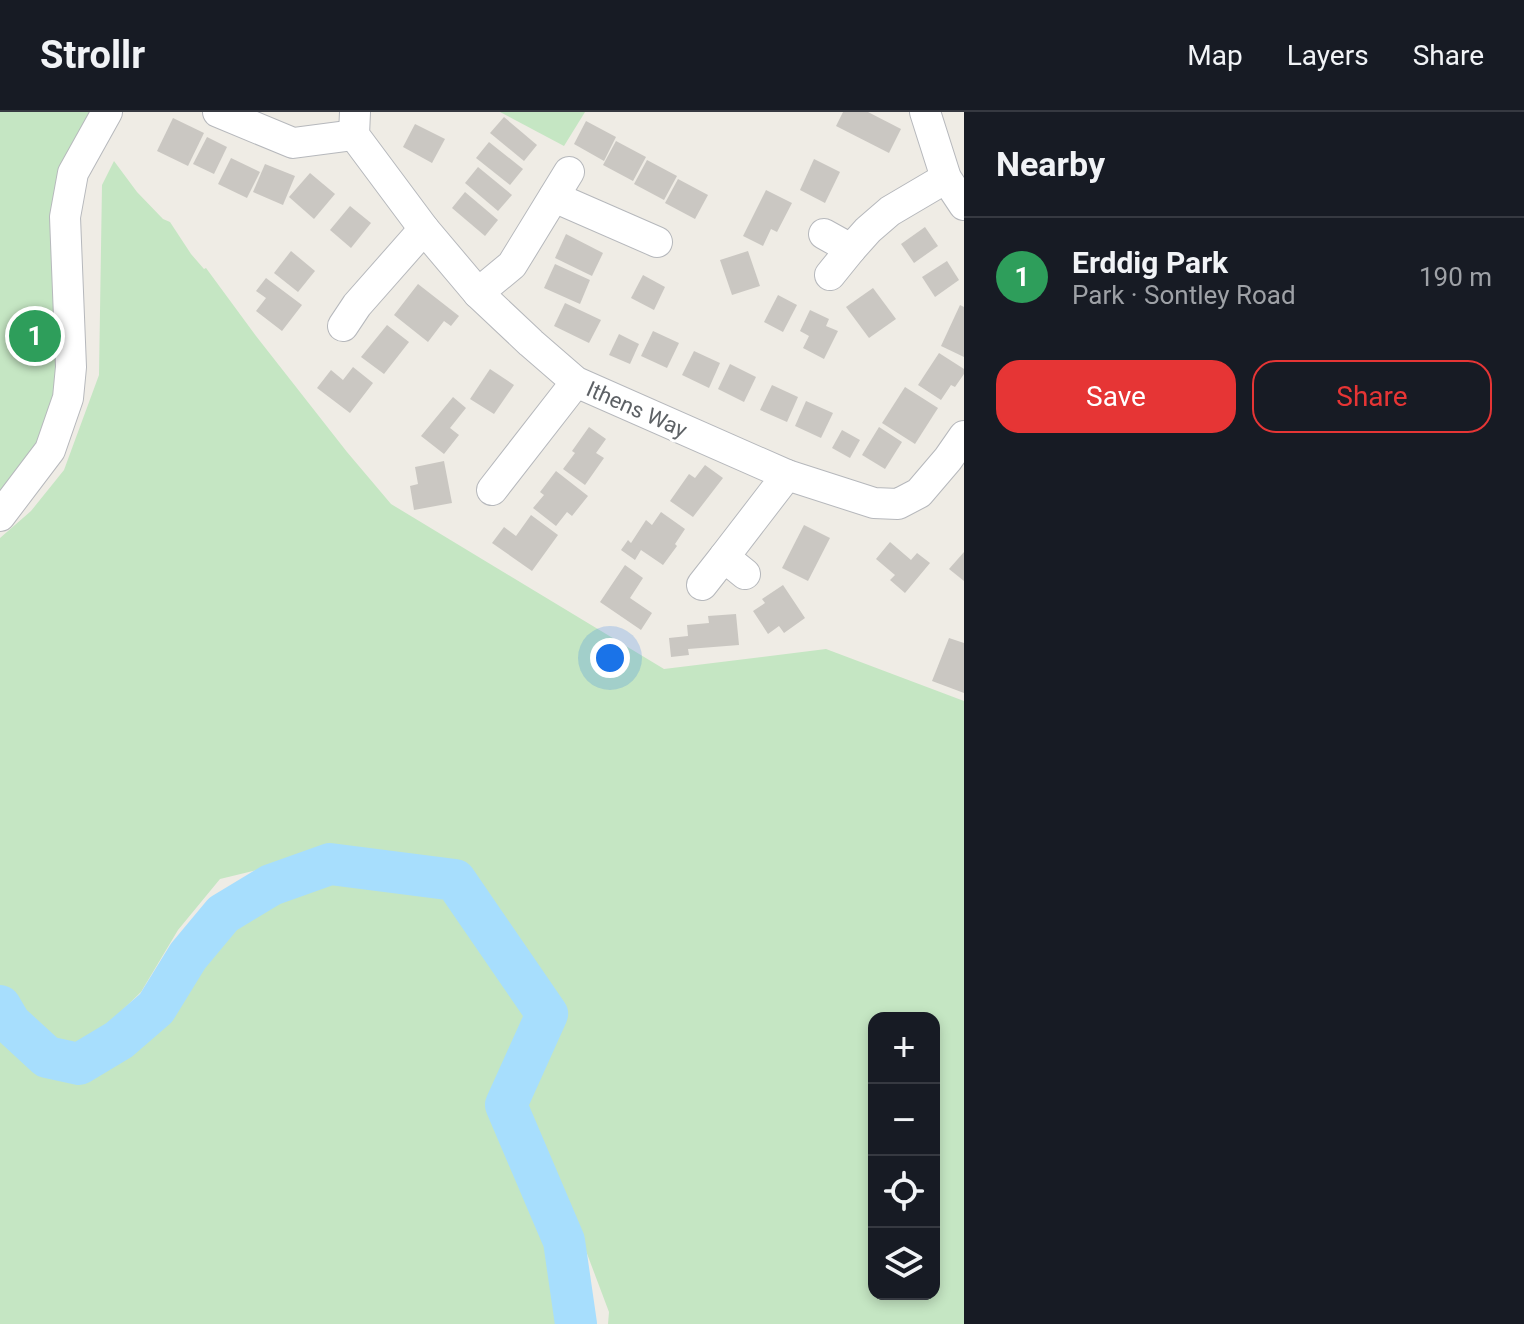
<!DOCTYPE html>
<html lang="en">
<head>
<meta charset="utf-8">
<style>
  body { margin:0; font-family:Roboto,sans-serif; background:#242831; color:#f1f3f6 }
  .controls { position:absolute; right:24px; bottom:24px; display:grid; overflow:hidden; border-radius:16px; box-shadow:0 4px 12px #0003 }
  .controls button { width:72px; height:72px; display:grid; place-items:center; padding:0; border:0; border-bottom:2px solid #363941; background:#171b24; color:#f1f3f6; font:40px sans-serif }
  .you { position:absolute; left:610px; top:546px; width:28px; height:28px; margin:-20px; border:6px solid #fff; border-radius:50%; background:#1a73e8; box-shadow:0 0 0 12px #1a73e833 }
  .badge { display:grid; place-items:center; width:52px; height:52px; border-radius:50%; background:#e63535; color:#fff; font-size:26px; font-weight:700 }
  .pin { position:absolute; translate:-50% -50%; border:4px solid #fff; box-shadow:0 2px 8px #0006 }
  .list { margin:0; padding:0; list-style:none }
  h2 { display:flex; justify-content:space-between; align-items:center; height:104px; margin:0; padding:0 32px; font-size:34px }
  h2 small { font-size:26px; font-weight:400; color:#9ea1a6 }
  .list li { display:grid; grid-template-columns:52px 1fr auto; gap:24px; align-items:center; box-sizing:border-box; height:120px; padding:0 32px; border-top:2px solid #363941 }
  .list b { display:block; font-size:30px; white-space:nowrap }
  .list p { margin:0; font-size:26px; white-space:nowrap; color:#9ea1a6 }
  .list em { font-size:26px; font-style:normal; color:#9ea1a6 }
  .actions { display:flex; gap:16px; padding:24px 32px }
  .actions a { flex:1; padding:18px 0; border:2px solid #e63535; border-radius:24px; text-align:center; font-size:28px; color:#e63535 }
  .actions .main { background:#e63535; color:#fff }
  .icon { flex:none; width:44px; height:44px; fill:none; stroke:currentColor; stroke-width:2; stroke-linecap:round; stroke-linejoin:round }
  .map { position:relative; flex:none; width:964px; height:1212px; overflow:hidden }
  header { display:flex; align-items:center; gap:48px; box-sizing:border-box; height:112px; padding:0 40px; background:#171b24; border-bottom:2px solid #363941 }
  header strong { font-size:38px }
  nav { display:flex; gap:44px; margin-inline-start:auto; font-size:28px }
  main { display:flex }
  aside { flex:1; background:#171b24 }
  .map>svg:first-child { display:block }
</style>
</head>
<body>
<header>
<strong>Strollr</strong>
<nav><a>Map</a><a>Layers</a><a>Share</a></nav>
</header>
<main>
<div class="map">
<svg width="964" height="1212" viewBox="0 0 964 1212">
  <rect width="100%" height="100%" fill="#efece5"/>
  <!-- green -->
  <g fill="#c5e6c3" fill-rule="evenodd">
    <polygon points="0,0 107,0 73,61 68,286 0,404"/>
    <polygon points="500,0 585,0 564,34"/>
    <path d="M114,49L137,80L163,107L170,110L191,142L204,157L206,156L256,224L347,340L391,392L664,557L826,537L964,589V1212H608L609,1200L586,1139L577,1169L574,1212H0V426L31,399L64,358L99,263L102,73ZM265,756L243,807L213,835L177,878L165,901L108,912L141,880L178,818L220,767ZM874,906H934V1182H874Z"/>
  </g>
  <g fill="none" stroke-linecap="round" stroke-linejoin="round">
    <!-- river -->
    <polyline stroke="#a7defd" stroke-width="42" points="0,894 10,911 47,945 79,952 119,928 156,896 188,844 223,802 271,773 330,752 455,768 547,902 506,993 564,1129 576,1212"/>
  </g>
  <!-- building -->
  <g fill="#cac7c2">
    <polygon points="843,0 868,0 901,17 889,41 836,14"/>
    <polygon points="504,5 537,33 524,49 490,21"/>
    <polygon points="173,6 204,21 188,54 157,39"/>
    <polygon points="586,9 616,25 604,49 574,32"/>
    <polygon points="415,12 445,27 432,51 403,35"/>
    <polygon points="207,25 227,35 214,62 193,52"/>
    <polygon points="616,29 646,45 633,69 603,53"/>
    <polygon points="489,30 523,57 510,73 476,46"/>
    <polygon points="231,46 260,60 247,86 218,72"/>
    <polygon points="814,47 840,60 825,91 800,78"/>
    <polygon points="647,48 677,64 664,88 634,72"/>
    <polygon points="265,52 295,64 283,93 253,80"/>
    <polygon points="478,55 512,83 498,99 465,71"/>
    <polygon points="310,61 335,82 314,107 289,85"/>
    <polygon points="678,67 708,83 695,107 665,91"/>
    <polygon points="766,78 792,91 777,120 771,117 763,134 743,124"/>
    <polygon points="465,80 498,108 485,124 452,96"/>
    <polygon points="350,94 371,111 351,136 330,118"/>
    <polygon points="925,115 938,134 914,151 901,132"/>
    <polygon points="566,122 603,141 592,164 555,146"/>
    <polygon points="291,139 315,159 298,180 274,161"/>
    <polygon points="748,139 760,174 732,183 720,148"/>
    <polygon points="947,149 959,168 935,185 922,165"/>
    <polygon points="555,152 590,168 580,192 544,176"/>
    <polygon points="643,163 665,175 654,198 631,186"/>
    <polygon points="266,166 302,193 282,219 256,199 266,186 256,179"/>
    <polygon points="418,172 459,204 451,214 444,209 428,230 394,203"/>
    <polygon points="873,176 896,207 869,226 846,195"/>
    <polygon points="778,183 797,193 783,220 764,210"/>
    <polygon points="565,191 601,208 589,231 554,214"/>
    <polygon points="960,193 964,195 964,245 941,234"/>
    <polygon points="810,198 829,207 826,214 838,219 824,247 803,236 809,224 800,219"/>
    <polygon points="387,213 409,230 384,262 361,245"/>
    <polygon points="653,219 679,231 667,256 641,244"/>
    <polygon points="619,222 639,232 630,252 609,243"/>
    <polygon points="694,239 720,251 709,276 682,263"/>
    <polygon points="939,241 964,257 964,262 955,275 951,273 941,288 918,273"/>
    <polygon points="730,252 756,265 744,290 718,277"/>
    <polygon points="353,255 373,271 350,301 317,276 331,258 343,268"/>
    <polygon points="490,257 514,273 494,302 470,287"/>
    <polygon points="772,273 798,285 787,310 760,298"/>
    <polygon points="905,275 938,296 915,332 882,311"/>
    <polygon points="453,285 466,296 450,316 459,323 444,342 421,324"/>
    <polygon points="806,289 833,301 821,326 795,314"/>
    <polygon points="589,315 606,327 596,341 604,346 585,373 563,357 575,341 572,339"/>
    <polygon points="879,315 902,330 885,357 862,343"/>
    <polygon points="842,318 860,328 850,346 832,336"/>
    <polygon points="444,349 452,391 414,398 410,374 418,372 415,355"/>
    <polygon points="705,353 723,366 693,405 670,389 689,362 695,366"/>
    <polygon points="556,359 588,384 572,404 567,400 556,414 533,396 544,383 540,380"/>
    <polygon points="661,400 685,417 675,432 677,434 663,453 641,438 635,448 621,438 628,428 631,431 646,408 652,413"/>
    <polygon points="531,403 558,423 532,459 492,431 504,415 516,424"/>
    <polygon points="804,413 830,426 808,469 782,456"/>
    <polygon points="890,430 911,448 917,441 930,451 905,481 890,468 895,463 876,447"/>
    <polygon points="964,440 964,469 949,457"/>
    <polygon points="625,453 643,466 630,486 652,501 641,518 600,490"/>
    <polygon points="783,473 805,506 784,521 779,514 768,522 753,499 765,491 762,487"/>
    <polygon points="736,502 739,533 688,537 689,543 671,545 669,526 688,524 687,513 709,511 708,504"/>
    <polygon points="949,526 964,531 964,581 932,569"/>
  </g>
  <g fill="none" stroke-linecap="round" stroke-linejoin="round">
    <!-- minor casing -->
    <g stroke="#b6b8bc" stroke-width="32">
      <g id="minor">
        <polyline points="218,0 293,31 354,23"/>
        <polyline points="355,0 354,23 424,117 478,181 531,231 576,270 787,363 874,391 898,392 919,381 948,347 964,324"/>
        <polyline points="925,0 946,66 964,93"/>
        <polyline points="554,85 657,130"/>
        <polyline points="824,122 851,137 830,163"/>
        <polyline points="851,137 868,118 890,99 946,66"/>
        <polyline points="478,181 512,153 569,60"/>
        <polyline points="343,214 357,193 424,117"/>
        <polyline points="492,378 576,270"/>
        <polyline points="0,404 50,338 68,286 71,255 65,105 73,61 107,0"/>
        <polyline points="724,445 787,363"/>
        <polyline points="702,473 724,445 745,462"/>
      </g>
    </g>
    <!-- minor -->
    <use href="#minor" stroke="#fff" stroke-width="30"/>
  </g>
  <g text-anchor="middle" stroke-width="6" stroke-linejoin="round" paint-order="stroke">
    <!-- street labels -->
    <g font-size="22" fill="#5d6165" stroke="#fff">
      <text transform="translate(637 297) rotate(24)" y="8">Ithens Way</text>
    </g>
  </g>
</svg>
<div class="controls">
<button>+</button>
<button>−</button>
<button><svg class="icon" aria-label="locate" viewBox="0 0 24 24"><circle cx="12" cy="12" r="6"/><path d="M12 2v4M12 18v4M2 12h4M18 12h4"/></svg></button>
<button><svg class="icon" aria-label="layers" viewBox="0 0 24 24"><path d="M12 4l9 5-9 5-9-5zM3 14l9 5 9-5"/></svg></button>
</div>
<div class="you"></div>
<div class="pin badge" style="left:35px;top:224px;background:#2e9e5b">1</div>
</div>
<aside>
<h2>Nearby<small></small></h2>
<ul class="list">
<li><span class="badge" style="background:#2e9e5b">1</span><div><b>Erddig Park</b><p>Park · Sontley Road</p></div><em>190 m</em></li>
</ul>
<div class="actions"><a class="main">Save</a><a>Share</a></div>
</aside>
</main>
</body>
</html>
